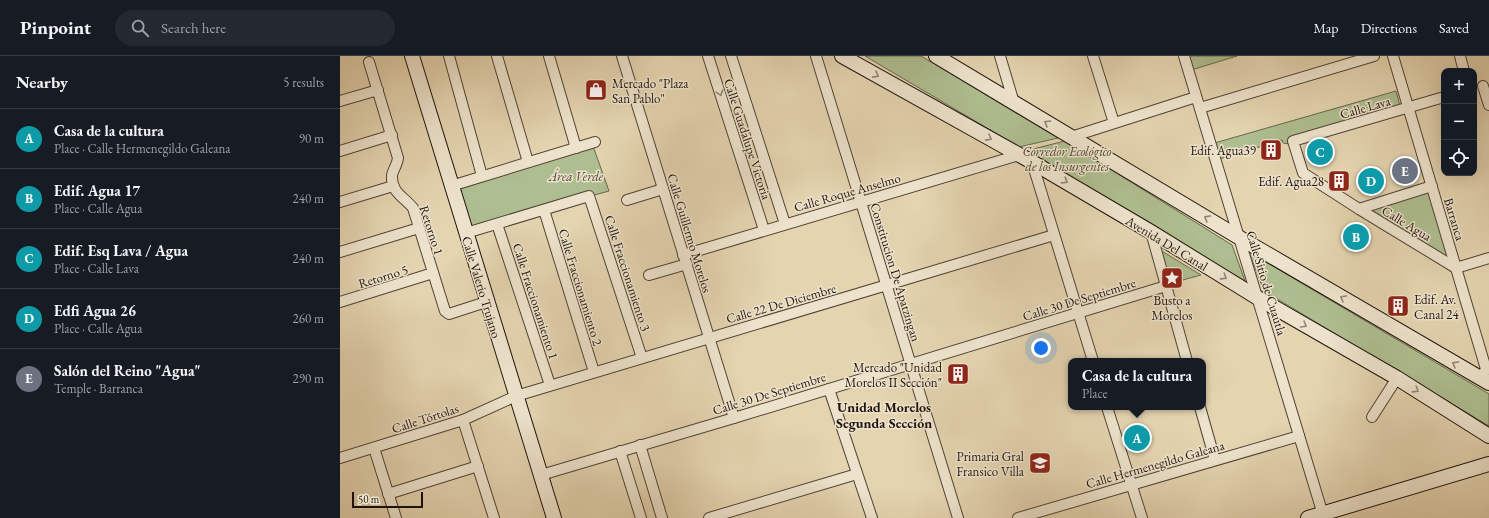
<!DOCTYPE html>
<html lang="en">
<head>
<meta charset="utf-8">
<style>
  body { margin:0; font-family:"EB Garamond",serif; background:#242831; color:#f1f3f6 }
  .controls { position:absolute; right:12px; top:12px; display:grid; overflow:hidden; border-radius:8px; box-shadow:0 4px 16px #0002 }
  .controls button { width:36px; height:36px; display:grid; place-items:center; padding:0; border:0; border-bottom:1px solid #363941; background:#171b24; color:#f1f3f6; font:20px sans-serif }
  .scale { position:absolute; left:12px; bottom:10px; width:71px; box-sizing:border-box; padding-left:4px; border:2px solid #20130c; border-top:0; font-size:11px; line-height:14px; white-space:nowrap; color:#20130c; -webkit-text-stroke:3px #ede3cc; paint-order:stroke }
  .you { position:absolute; left:701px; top:292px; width:14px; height:14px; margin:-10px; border:3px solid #fff; border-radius:50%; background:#1a73e8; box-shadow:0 0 0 6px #1a73e833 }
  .badge { display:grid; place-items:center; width:26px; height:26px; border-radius:50%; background:#8c9099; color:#fff; font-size:13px; font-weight:700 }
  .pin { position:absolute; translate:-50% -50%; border:2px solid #fff; box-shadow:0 1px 4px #0006 }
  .popup { position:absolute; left:728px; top:302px; width:138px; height:52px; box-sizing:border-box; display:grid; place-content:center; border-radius:8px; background:#171b24; filter:drop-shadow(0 1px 3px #0005); font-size:13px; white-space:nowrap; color:#9ea1a6 }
  .popup b { font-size:15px; color:#f1f3f6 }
  .popup::after { content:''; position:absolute; left:50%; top:100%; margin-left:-8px; border:8px solid transparent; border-top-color:#171b24 }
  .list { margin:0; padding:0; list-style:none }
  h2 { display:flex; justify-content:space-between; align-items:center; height:52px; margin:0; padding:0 16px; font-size:17px }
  h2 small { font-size:13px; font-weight:400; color:#9ea1a6 }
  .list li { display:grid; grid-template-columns:26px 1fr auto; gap:12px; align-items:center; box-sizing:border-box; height:60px; padding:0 16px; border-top:1px solid #363941 }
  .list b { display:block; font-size:15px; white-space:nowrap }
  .list p { margin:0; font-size:13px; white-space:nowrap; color:#9ea1a6 }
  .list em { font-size:13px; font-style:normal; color:#9ea1a6 }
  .icon { flex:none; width:22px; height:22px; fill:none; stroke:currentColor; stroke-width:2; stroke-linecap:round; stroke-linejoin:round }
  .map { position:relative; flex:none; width:1149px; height:462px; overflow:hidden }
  header { display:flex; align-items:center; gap:24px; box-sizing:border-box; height:56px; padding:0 20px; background:#171b24; border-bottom:1px solid #363941 }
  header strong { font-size:19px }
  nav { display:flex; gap:22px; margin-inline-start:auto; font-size:14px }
  .search { width:280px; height:36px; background:#242831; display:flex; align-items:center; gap:10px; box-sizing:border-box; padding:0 14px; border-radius:22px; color:#9ea1a6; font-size:15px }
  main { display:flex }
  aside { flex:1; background:#171b24 }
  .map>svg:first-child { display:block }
</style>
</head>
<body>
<header>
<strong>Pinpoint</strong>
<div class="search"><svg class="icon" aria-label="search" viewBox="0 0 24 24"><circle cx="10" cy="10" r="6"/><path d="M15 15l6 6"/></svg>Search here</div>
<nav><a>Map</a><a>Directions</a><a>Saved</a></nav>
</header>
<main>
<aside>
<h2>Nearby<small>5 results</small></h2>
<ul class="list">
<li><span class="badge" style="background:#0f9aa8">A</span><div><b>Casa de la cultura</b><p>Place · Calle Hermenegildo Galeana</p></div><em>90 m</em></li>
<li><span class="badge" style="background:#0f9aa8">B</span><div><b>Edif. Agua 17</b><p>Place · Calle Agua</p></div><em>240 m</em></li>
<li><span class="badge" style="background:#0f9aa8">C</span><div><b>Edif. Esq Lava / Agua</b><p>Place · Calle Lava</p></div><em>240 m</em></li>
<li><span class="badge" style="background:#0f9aa8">D</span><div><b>Edfi Agua 26</b><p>Place · Calle Agua</p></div><em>260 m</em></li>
<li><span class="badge" style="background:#6b7280">E</span><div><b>Salón del Reino &quot;Agua&quot;</b><p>Temple · Barranca</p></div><em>290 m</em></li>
</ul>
</aside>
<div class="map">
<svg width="1149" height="462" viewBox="0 0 1149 462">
  <rect width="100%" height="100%" fill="#e4d4b0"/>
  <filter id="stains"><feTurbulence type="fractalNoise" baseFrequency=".005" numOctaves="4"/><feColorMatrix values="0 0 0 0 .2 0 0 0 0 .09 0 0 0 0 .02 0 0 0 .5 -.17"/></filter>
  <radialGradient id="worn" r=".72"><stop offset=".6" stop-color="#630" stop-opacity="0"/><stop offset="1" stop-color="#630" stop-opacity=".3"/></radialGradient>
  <!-- green -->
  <g fill="#aebe90" stroke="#67684e">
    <polygon points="525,0 581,0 718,82 679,91"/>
    <polygon points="844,0 897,0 848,15"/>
    <polygon points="1056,35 1061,54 950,88 943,87 942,84 876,104 871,88"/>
    <polygon points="725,85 892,189 905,225 695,100 693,93"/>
    <polygon points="253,90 269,135 131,173 120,133"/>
    <polygon points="1092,130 1116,212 1019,153"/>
    <polygon points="820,194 861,219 828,228"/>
    <polygon points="909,196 1149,338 1149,370 924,235"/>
  </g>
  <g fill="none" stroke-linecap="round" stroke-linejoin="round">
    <!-- street casing -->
    <g stroke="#514335" stroke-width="12">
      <g id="street">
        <polyline points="109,0 142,120"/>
        <polyline points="157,0 188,106"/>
        <polyline points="209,0 236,92"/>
        <polyline points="282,0 394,362"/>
        <polyline points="368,0 424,174"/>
        <polyline points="391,0 445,168"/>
        <polyline points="476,0 618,462"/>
        <polyline points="660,0 674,47"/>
        <polyline points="753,0 774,67"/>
        <polyline points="844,0 984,462"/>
        <polyline points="1053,0 1146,313 1141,323"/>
        <polyline points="1120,0 1124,15"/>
        <path d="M29,6L58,102C57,110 52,115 52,120C51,136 64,141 73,152L105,255L109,258L146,246"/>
        <polyline points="1143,30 1149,49"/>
        <polyline points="1104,41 953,85 963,117 1019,153 1116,212"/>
        <polyline points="0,45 38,34"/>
        <polyline points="860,52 1034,0"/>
        <polyline points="731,81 856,41"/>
        <polyline points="0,95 52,79"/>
        <polyline points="692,106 753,305"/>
        <polyline points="111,130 255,86"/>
        <polyline points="287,144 323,133"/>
        <polyline points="0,146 53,130"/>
        <polyline points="1019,153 1092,130"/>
        <polyline points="204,154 254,316"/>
        <polyline points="157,168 210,329"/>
        <polyline points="811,176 847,305"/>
        <polyline points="126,177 249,140 302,302"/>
        <polyline points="0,196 79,172"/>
        <polyline points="343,199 679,99"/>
        <polyline points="1116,212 1149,202"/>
        <polyline points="309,219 347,208"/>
        <polyline points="0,246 93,217"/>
        <polyline points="489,333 532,462"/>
        <polyline points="767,351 802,462"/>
        <polyline points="860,351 875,404"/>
        <polyline points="1032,361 1057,322"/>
        <polyline points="123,364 154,462"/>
        <polyline points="300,389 322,462"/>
        <polyline points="34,392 56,462"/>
        <polyline points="280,395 301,462"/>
        <polyline points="0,402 123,364 176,340 714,179"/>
        <polyline points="201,419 394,362 826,230"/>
        <polyline points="48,438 138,410"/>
        <polyline points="369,462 517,418"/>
        <polyline points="678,462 959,380"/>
      </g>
    </g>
    <!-- secondary casing -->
    <g stroke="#20130c" stroke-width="16">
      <g id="secondary">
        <polyline points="72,0 214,462"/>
        <polyline points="502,0 692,106 811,176 918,242 1057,322 1149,380"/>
        <polyline points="596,0 900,182 1149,327"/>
        <polyline points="968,462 1149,408"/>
      </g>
    </g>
    <!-- street -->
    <use href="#street" stroke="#ede3cc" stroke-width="10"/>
    <!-- secondary -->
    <use href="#secondary" stroke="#ede3cc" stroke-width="14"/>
  </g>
  <!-- one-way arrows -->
  <defs><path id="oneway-chevron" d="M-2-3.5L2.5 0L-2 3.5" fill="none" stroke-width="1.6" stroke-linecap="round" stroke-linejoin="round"/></defs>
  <g stroke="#918576">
    <use href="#oneway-chevron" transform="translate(536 19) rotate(29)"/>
    <use href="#oneway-chevron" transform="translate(380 37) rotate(72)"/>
    <use href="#oneway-chevron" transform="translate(707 67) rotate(-150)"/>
    <use href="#oneway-chevron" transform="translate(649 82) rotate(29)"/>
    <use href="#oneway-chevron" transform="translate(725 125) rotate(31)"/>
    <use href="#oneway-chevron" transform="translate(867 162) rotate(-149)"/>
    <use href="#oneway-chevron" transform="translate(884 221) rotate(32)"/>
    <use href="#oneway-chevron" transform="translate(1003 242) rotate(-150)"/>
    <use href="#oneway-chevron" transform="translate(964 269) rotate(30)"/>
    <use href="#oneway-chevron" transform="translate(1115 308) rotate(-150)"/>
    <use href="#oneway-chevron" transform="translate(1076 334) rotate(32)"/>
  </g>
  <!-- icons -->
  <defs>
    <g id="shop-square" transform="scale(1.15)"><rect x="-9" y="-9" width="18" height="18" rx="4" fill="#8f2418" stroke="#ede3cc"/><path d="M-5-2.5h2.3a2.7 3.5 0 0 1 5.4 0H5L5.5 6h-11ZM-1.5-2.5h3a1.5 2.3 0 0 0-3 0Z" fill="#fff"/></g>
    <g id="building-square" transform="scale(1.15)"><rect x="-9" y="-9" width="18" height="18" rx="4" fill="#8f2418" stroke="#ede3cc"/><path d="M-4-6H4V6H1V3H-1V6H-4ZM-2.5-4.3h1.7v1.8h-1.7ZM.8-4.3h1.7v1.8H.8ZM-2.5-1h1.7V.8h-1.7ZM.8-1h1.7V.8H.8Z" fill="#fff"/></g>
    <g id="sight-square" transform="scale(1.15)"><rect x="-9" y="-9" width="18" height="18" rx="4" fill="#8f2418" stroke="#ede3cc"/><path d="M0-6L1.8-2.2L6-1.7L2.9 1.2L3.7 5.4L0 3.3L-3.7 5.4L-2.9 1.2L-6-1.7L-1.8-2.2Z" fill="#fff"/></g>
    <g id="school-square" transform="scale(1.15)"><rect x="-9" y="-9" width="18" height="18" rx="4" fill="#8f2418" stroke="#ede3cc"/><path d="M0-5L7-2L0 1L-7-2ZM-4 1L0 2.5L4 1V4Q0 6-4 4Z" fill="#fff"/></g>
  </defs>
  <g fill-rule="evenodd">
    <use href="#shop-square" x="256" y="34"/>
    <use href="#building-square" x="931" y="94"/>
    <use href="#building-square" x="999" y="125"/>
    <use href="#sight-square" x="832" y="222"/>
    <use href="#building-square" x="1058" y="250"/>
    <use href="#building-square" x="618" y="318"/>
    <use href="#school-square" x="700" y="407"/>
  </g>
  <g text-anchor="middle" stroke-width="3" stroke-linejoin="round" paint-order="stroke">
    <!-- poi labels -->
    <g font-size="13" fill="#20130c" stroke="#ede3cc" text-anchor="end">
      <text x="272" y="32" text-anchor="start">Mercado "Plaza<tspan x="272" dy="15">San Pablo"</tspan></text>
      <text x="916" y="99">Edif. Agua39</text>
      <text x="984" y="130">Edif. Agua28</text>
      <text x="1074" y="248" text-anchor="start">Edif. Av.<tspan x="1074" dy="15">Canal 24</tspan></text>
      <text x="832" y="249" text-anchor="middle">Busto a<tspan x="832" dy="15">Morelos</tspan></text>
      <text x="602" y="316">Mercado "Unidad<tspan x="602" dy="15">Morelos II Sección"</tspan></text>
      <text x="684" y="405">Primaria Gral<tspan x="684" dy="15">Fransico Villa</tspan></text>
    </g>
    <!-- street labels -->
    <g font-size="13" fill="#20130c" stroke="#ede3cc">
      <text transform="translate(1025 51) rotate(-16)" y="5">Calle Lava</text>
      <text transform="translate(408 83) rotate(72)" y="5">Calle Guadalupe Victoria</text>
      <text transform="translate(507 136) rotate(-16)" y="5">Calle Roque Anselmo</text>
      <text transform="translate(1115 163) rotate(73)" y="5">Barranca</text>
      <text transform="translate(1067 167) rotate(31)" y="5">Calle Agua</text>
      <text transform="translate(92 174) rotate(72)" y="5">Retorno 1</text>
      <text transform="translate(350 177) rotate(73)" y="5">Calle Guillermo Morelos</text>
      <text transform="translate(827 187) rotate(31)" y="5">Avenida Del Canal</text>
      <text transform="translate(556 216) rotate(73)" y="5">Constitucion De Apatzingan</text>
      <text transform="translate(288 217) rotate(72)" y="5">Calle Fraccionamiento 3</text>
      <text transform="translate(43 220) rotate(-17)" y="5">Retorno 5</text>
      <text transform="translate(927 227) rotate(73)" y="5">Calle Sitio de Cuautla</text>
      <text transform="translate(142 231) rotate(73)" y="5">Calle Valerio Trujano</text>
      <text transform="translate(241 231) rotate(73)" y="5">Calle Fraccionamiento 2</text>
      <text transform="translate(739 243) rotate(-17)" y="5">Calle 30 De Septiembre</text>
      <text transform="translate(196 245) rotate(72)" y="5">Calle Fraccionamiento 1</text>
      <text transform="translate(441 247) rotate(-16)" y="5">Calle 22 De Diciembre</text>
      <text transform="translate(429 337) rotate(-17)" y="5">Calle 30 De Septiembre</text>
      <text transform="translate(85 362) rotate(-18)" y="5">Calle Tórtolas</text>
      <text transform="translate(815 408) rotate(-16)" y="5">Calle Hermenegildo Galeana</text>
    </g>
    <!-- park labels -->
    <g font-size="13" font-style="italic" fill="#4b4634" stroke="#ede3cc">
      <text x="727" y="100">Corredor Ecológico<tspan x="727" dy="15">de los Insurgentes</tspan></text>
      <text x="236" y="125">Área Verde</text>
    </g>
    <!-- neighbourhood labels -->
    <g font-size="14" font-weight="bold" fill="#20130c" stroke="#ede3cc">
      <text x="544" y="356">Unidad Morelos<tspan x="544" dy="16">Segunda Sección</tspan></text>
    </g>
  </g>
  <rect width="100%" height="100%" filter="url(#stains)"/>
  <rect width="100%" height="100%" fill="url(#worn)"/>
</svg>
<div class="controls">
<button>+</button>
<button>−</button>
<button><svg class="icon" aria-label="locate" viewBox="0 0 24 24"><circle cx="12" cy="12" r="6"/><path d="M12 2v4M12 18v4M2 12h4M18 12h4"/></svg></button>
</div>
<div class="scale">50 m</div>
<div class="you"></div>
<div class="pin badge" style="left:797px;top:382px;background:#0f9aa8">A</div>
<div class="popup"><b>Casa de la cultura</b>Place</div>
<div class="pin badge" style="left:1016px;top:181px;background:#0f9aa8">B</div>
<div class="pin badge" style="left:980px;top:96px;background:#0f9aa8">C</div>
<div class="pin badge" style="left:1031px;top:125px;background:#0f9aa8">D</div>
<div class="pin badge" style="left:1065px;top:115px;background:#6b7280">E</div>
</div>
</main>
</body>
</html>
